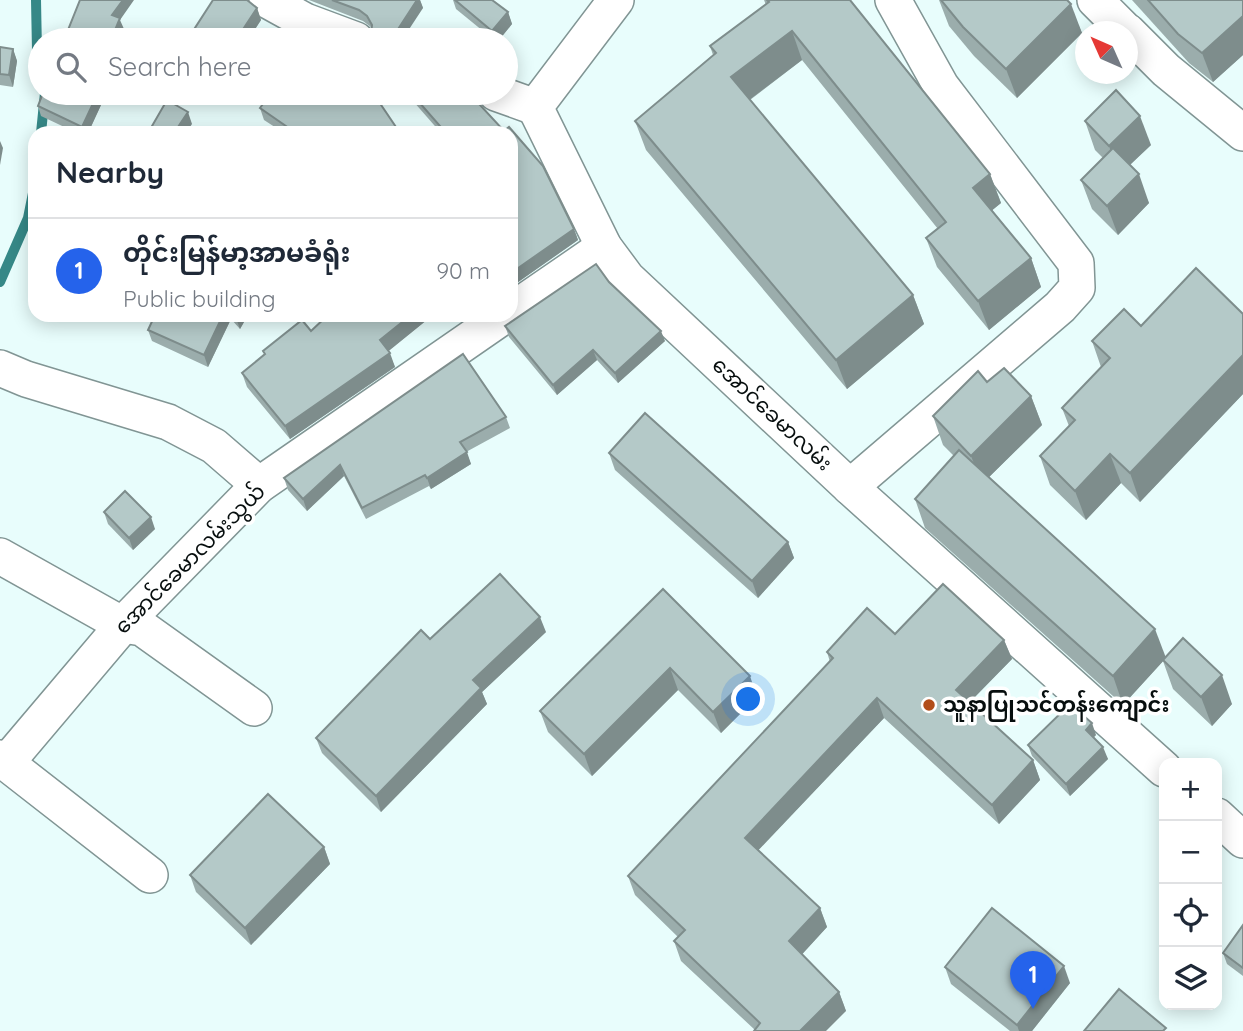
<!DOCTYPE html>
<html lang="en">
<head>
<meta charset="utf-8">
<style>
  body { margin:0; font-family:Quicksand,"Noto Sans Myanmar",sans-serif; background:#f2f2f3; color:#1f2937 }
  .controls { position:absolute; right:21px; bottom:21px; display:grid; overflow:hidden; border-radius:14px; box-shadow:0 4px 18px #0003 }
  .controls button { width:63px; height:63px; display:grid; place-items:center; padding:0; border:0; border-bottom:2px solid #e0e1e3; background:#fff; color:#1f2937; font:35px sans-serif }
  .compass { position:absolute; left:1075px; top:21px; width:63px; height:63px; border-radius:50%; background:#fff; box-shadow:0 4px 18px #0003; rotate:315deg }
  .you { position:absolute; left:749px; top:700px; width:24px; height:24px; margin:-18px; border:5px solid #fff; border-radius:50%; background:#1a73e8; box-shadow:0 0 0 10px #1a73e833 }
  .badge { display:grid; place-items:center; width:46px; height:46px; border-radius:50%; background:#2563eb; color:#fff; font-size:23px; font-weight:700 }
  .pin { position:absolute; translate:-50% -58px; filter:drop-shadow(0 2px 4px #0008) }
  .pin::after { content:''; position:absolute; top:37px; width:24px; height:21px; background:inherit; clip-path:polygon(0 0,100% 0,50% 100%) }
  .list { margin:0; padding:0; list-style:none }
  h2 { display:flex; justify-content:space-between; align-items:center; height:91px; margin:0; padding:0 28px; font-size:30px }
  h2 small { font-size:23px; font-weight:400; color:#747a83 }
  .list li { display:grid; grid-template-columns:46px 1fr auto; gap:21px; align-items:center; box-sizing:border-box; height:105px; padding:0 28px; border-top:2px solid #e0e1e3 }
  .list b { display:block; font-size:26px; white-space:nowrap }
  .list p { margin:0; font-size:23px; white-space:nowrap; color:#747a83 }
  .list em { font-size:23px; font-style:normal; color:#747a83 }
  .icon { flex:none; width:38px; height:38px; fill:none; stroke:currentColor; stroke-width:2; stroke-linecap:round; stroke-linejoin:round }
  .map { position:relative; flex:none; width:1243px; height:1031px; overflow:hidden }
  .search { position:absolute; background:#fff; box-shadow:0 4px 18px #0003; left:28px; top:28px; width:490px; height:77px; display:flex; align-items:center; gap:18px; box-sizing:border-box; padding:0 24px; border-radius:38px; color:#747a83; font-size:26px }
  .panel { position:absolute; background:#fff; box-shadow:0 4px 18px #0003; left:28px; top:126px; width:490px; height:196px; border-radius:21px }
  .map>svg:first-child { display:block }
</style>
</head>
<body>
<div class="map">
<svg width="1243" height="1031" viewBox="0 0 1243 1031">
  <rect width="100%" height="100%" fill="#e8fdfc"/>
  <g fill="none" stroke-linecap="round" stroke-linejoin="round">
    <!-- stream -->
    <g stroke="#368887" stroke-width="10">
      <polyline points="36,0 37,51 40,69"/>
      <polyline points="41,133 45,93"/>
      <polyline points="0,282 28,218 35,183"/>
    </g>
    <!-- minor casing -->
    <g stroke="#819594" stroke-width="38">
      <g id="minor">
        <polyline points="267,0 305,21 356,40"/>
        <polyline points="616,0 535,107 604,247 627,278 850,487 1164,769"/>
        <polyline points="1095,0 1127,32"/>
        <polyline points="1128,32 1166,70 1243,133"/>
        <polyline points="496,93 535,107"/>
        <polyline points="511,311 604,247"/>
        <polyline points="0,368 26,379 168,422 214,446 259,485"/>
        <polyline points="850,487 1060,307 1077,288 1076,263 941,86 893,0"/>
        <polyline points="0,556 123,625 142,628 254,708"/>
        <polyline points="0,758 150,875"/>
        <polyline points="7,762 128,619 259,485 505,315"/>
        <polyline points="1217,816 1243,840"/>
      </g>
    </g>
    <!-- minor -->
    <use href="#minor" stroke="#fff" stroke-width="35"/>
  </g>
  <!-- wall -->
  <g fill="#9badac">
    <polygon points="309,0 420,0 423,8 371,35 371,27 363,21"/>
    <polygon points="453,0 492,0 508,12 512,24 499,40 494,40 456,9"/>
    <polygon points="764,0 850,0 990,174 1001,203 992,210 1031,258 1041,287 989,330 937,267 926,238 938,229 802,60 750,100 913,295 924,324 847,389 646,150 635,121 713,55 710,46 766,5"/>
    <polygon points="939,0 1067,0 1082,33 1017,98 974,56 949,26"/>
    <polygon points="1132,0 1243,0 1243,55 1213,82 1189,63"/>
    <polygon points="257,8 261,20 248,40 196,40 193,31"/>
    <polygon points="0,47 13,49 17,61 13,87 0,85"/>
    <polygon points="406,93 469,93 504,131 509,127 543,166 574,229 578,240 511,287 511,133 441,133"/>
    <polygon points="97,95 101,105 90,129 98,133 77,133 41,116 38,106"/>
    <polygon points="260,108 400,133 284,133 264,120"/>
    <polygon points="1085,121 1151,145 1130,165 1149,203 1118,235 1092,209 1081,180 1103,158 1095,150"/>
    <polygon points="1243,314 1243,394 1140,502 1121,483 1086,520 1050,485 1040,456 1069,426 1062,408 1101,367 1092,341 1141,326"/>
    <polygon points="155,315 248,315 240,329 231,319 208,367 152,341 148,330"/>
    <polygon points="433,315 388,351 395,367 290,439 247,387 242,373 265,355 263,351 311,331"/>
    <polygon points="505,326 665,341 618,383 597,360 557,395 509,337"/>
    <polygon points="987,382 1031,396 1042,425 989,477 1166,657 1232,704 1212,726 1173,689 1163,661 1123,705 925,528 915,499 954,456 943,445 933,416"/>
    <polygon points="506,417 510,428 466,452 471,464 431,489 429,486 366,519 344,476 307,511 288,490 284,478"/>
    <polygon points="609,453 788,542 794,558 758,598 615,470"/>
    <polygon points="104,512 155,529 133,550 108,524"/>
    <polygon points="663,589 757,697 721,733 678,690 592,776 548,732 540,711"/>
    <polygon points="546,632 482,692 487,704 381,812 322,753 316,738 430,639"/>
    <polygon points="895,634 1004,640 1012,659 970,702 1033,760 1040,780 999,824 884,718 758,850 820,908 827,927 802,954 839,992 846,1011 755,1030 681,961 674,941 678,937 635,895 628,876 830,662 827,652"/>
    <polygon points="1096,735 1094,737 1108,759 1070,796 1032,756 1028,745"/>
    <polygon points="324,847 330,864 251,945 196,892 190,875"/>
    <polygon points="1243,925 1243,976 1227,964 1223,953"/>
    <polygon points="945,967 1070,983 1032,1031 1010,1031 951,984"/>
  </g>
  <!-- shaded-wall -->
  <g fill="#7e8d8c">
    <polygon points="123,0 134,0 120,20 124,29 119,40 111,40 112,15"/>
    <polygon points="417,0 420,0 423,8 402,40 391,40"/>
    <polygon points="1071,4 1082,33 1017,98 1006,69"/>
    <polygon points="257,8 261,20 248,40 236,40"/>
    <polygon points="508,12 512,24 499,40 496,40 492,31"/>
    <polygon points="1243,16 1243,55 1213,82 1202,53"/>
    <polygon points="792,31 802,60 741,106 731,77"/>
    <polygon points="13,49 17,61 13,87 9,75"/>
    <polygon points="91,93 98,93 97,95 101,105 88,133 84,133 82,127"/>
    <polygon points="188,112 192,124 186,133 174,133"/>
    <polygon points="1140,116 1151,145 1119,175 1109,146"/>
    <polygon points="0,141 3,148 0,165"/>
    <polygon points="990,174 1001,203 984,217 973,188"/>
    <polygon points="1139,174 1149,203 1118,235 1107,206"/>
    <polygon points="574,229 578,240 511,287 511,273"/>
    <polygon points="1031,258 1041,287 989,330 978,301"/>
    <polygon points="913,295 924,324 847,389 836,360"/>
    <polygon points="223,315 230,315 231,319 208,367 204,355"/>
    <polygon points="237,315 248,315 240,329 236,318"/>
    <polygon points="411,315 433,315 385,354 380,340"/>
    <polygon points="661,331 665,341 618,383 615,373"/>
    <polygon points="593,350 597,360 557,395 553,385"/>
    <polygon points="390,353 395,367 290,439 285,426"/>
    <polygon points="1243,355 1243,394 1140,502 1130,473"/>
    <polygon points="1031,396 1042,425 982,484 971,456"/>
    <polygon points="467,452 471,464 431,489 427,478"/>
    <polygon points="1110,454 1121,483 1086,520 1075,491"/>
    <polygon points="340,465 344,476 307,511 303,499"/>
    <polygon points="151,517 155,529 133,550 129,538"/>
    <polygon points="788,542 794,558 758,598 752,581"/>
    <polygon points="540,617 546,632 482,692 487,704 381,812 376,796 473,680"/>
    <polygon points="1155,629 1166,658 1123,705 1113,676"/>
    <polygon points="1004,640 1012,659 963,709 956,690"/>
    <polygon points="670,668 678,690 592,776 584,754"/>
    <polygon points="1222,675 1232,704 1212,726 1201,697"/>
    <polygon points="750,676 757,697 721,733 713,712"/>
    <polygon points="877,698 884,718 752,857 745,838"/>
    <polygon points="1092,723 1096,735 1090,741 1086,730"/>
    <polygon points="1103,747 1108,759 1070,796 1066,784"/>
    <polygon points="1033,760 1040,780 999,824 992,805"/>
    <polygon points="324,847 330,864 251,945 245,928"/>
    <polygon points="820,908 827,927 796,961 789,941"/>
    <polygon points="1064,966 1070,983 1032,1031 1019,1031 1017,1025"/>
    <polygon points="839,992 846,1011 826,1031 800,1031"/>
  </g>
  <!-- building -->
  <g fill="#b4c9c8" stroke="#7e8d8c" stroke-width="2">
    <polygon points="80,0 123,0 112,15 120,18 111,40 64,40"/>
    <polygon points="213,0 247,0 257,8 236,40 207,40 193,31"/>
    <polygon points="332,0 417,0 391,40 368,40 371,35 372,25 367,16 359,10"/>
    <polygon points="455,0 492,0 508,12 492,31"/>
    <polygon points="767,0 850,0 990,174 973,188 1031,258 978,301 926,238 946,222 792,31 731,77 913,295 836,360 635,121 716,53 710,46 769,2"/>
    <polygon points="941,0 1067,0 1071,4 1006,69 963,27"/>
    <polygon points="1148,0 1243,0 1243,16 1202,53 1178,34"/>
    <polygon points="299,31 325,40 296,40 293,38"/>
    <polygon points="0,47 13,49 9,75 0,74"/>
    <polygon points="1116,90 1140,116 1109,146 1085,121"/>
    <polygon points="43,93 93,93 97,95 82,127 38,106"/>
    <polygon points="271,93 373,93 400,133 329,133 327,131 326,133 296,133 260,108"/>
    <polygon points="411,93 469,93 504,131 509,127 543,166 574,229 511,273 511,133 446,133"/>
    <polygon points="167,100 188,112 174,133 148,133"/>
    <polygon points="87,128 98,133 85,133"/>
    <polygon points="1113,148 1139,174 1107,206 1081,180"/>
    <polygon points="596,264 609,282 661,331 615,373 593,350 553,385 505,326"/>
    <polygon points="1196,268 1243,314 1243,355 1130,473 1110,454 1075,491 1040,456 1075,420 1062,408 1110,358 1092,341 1124,309 1141,326"/>
    <polygon points="155,315 223,315 204,355 148,330"/>
    <polygon points="328,315 411,315 380,340 390,353 285,426 242,373 265,354 263,351 302,320 311,331"/>
    <polygon points="463,354 506,417 460,442 467,452 427,478 425,475 362,508 340,465 303,499 284,478"/>
    <polygon points="1004,368 1031,396 971,456 933,416 978,371 987,382"/>
    <polygon points="645,413 788,542 752,581 609,453"/>
    <polygon points="959,450 1155,629 1113,676 915,499"/>
    <polygon points="125,491 151,517 129,538 104,512"/>
    <polygon points="500,574 540,617 473,680 481,688 376,796 316,738 421,630 430,639"/>
    <polygon points="943,584 1004,640 956,690 1033,760 992,805 877,698 745,838 820,908 789,941 839,992 800,1031 754,1031 760,1023 674,941 685,930 628,876 833,658 827,652 867,608 895,634"/>
    <polygon points="663,589 750,676 713,712 670,668 584,754 540,711"/>
    <polygon points="1183,638 1222,675 1201,697 1163,660"/>
    <polygon points="1070,704 1092,723 1086,730 1103,747 1066,784 1028,745"/>
    <polygon points="268,794 324,847 245,928 190,875"/>
    <polygon points="992,908 1064,966 1017,1025 945,967"/>
    <polygon points="1243,925 1243,968 1223,953"/>
    <polygon points="1119,989 1166,1028 1163,1031 1084,1031"/>
  </g>
  <!-- markers -->
  <circle fill="#b24e1a" stroke="#fff" stroke-width="2.5" cx="929" cy="705" r="7"/>
  <g text-anchor="middle" stroke-width="7" stroke-linejoin="round" paint-order="stroke">
    <!-- street labels -->
    <g font-size="21" fill="#070e0e" stroke="#fff">
      <text transform="translate(772 414) rotate(43)" y="7">အောင်ခေမာလမ်း</text>
      <text transform="translate(190 559) rotate(-45)" y="7">အောင်ခေမာလမ်းသွယ်</text>
    </g>
    <!-- poi labels -->
    <g font-size="21" font-weight="bold" fill="#070e0e" stroke="#fff" text-anchor="start">
      <text x="943" y="712">သူနာပြုသင်တန်းကျောင်း</text>
    </g>
  </g>
</svg>
<div class="controls">
<button>+</button>
<button>−</button>
<button><svg class="icon" aria-label="locate" viewBox="0 0 24 24"><circle cx="12" cy="12" r="6"/><path d="M12 2v4M12 18v4M2 12h4M18 12h4"/></svg></button>
<button><svg class="icon" aria-label="layers" viewBox="0 0 24 24"><path d="M12 4l9 5-9 5-9-5zM3 14l9 5 9-5"/></svg></button>
</div>
<svg class="compass" viewBox="-18 -18 36 36"><path d="M0-13l5 13h-10z" fill="#e53935"/><path d="M0 13l5-13h-10z" fill="#747a83"/></svg>
<div class="you"></div>
<div class="pin badge" style="left:1033px;top:1009px">1</div>
<div class="search"><svg class="icon" aria-label="search" viewBox="0 0 24 24"><circle cx="10" cy="10" r="6"/><path d="M15 15l6 6"/></svg>Search here</div>
<section class="panel">
<h2>Nearby<small></small></h2>
<ul class="list">
<li><span class="badge">1</span><div><b>တိုင်းမြန်မာ့အာမခံရုံး</b><p>Public building</p></div><em>90 m</em></li>
</ul>
</section>
</div>
</body>
</html>
